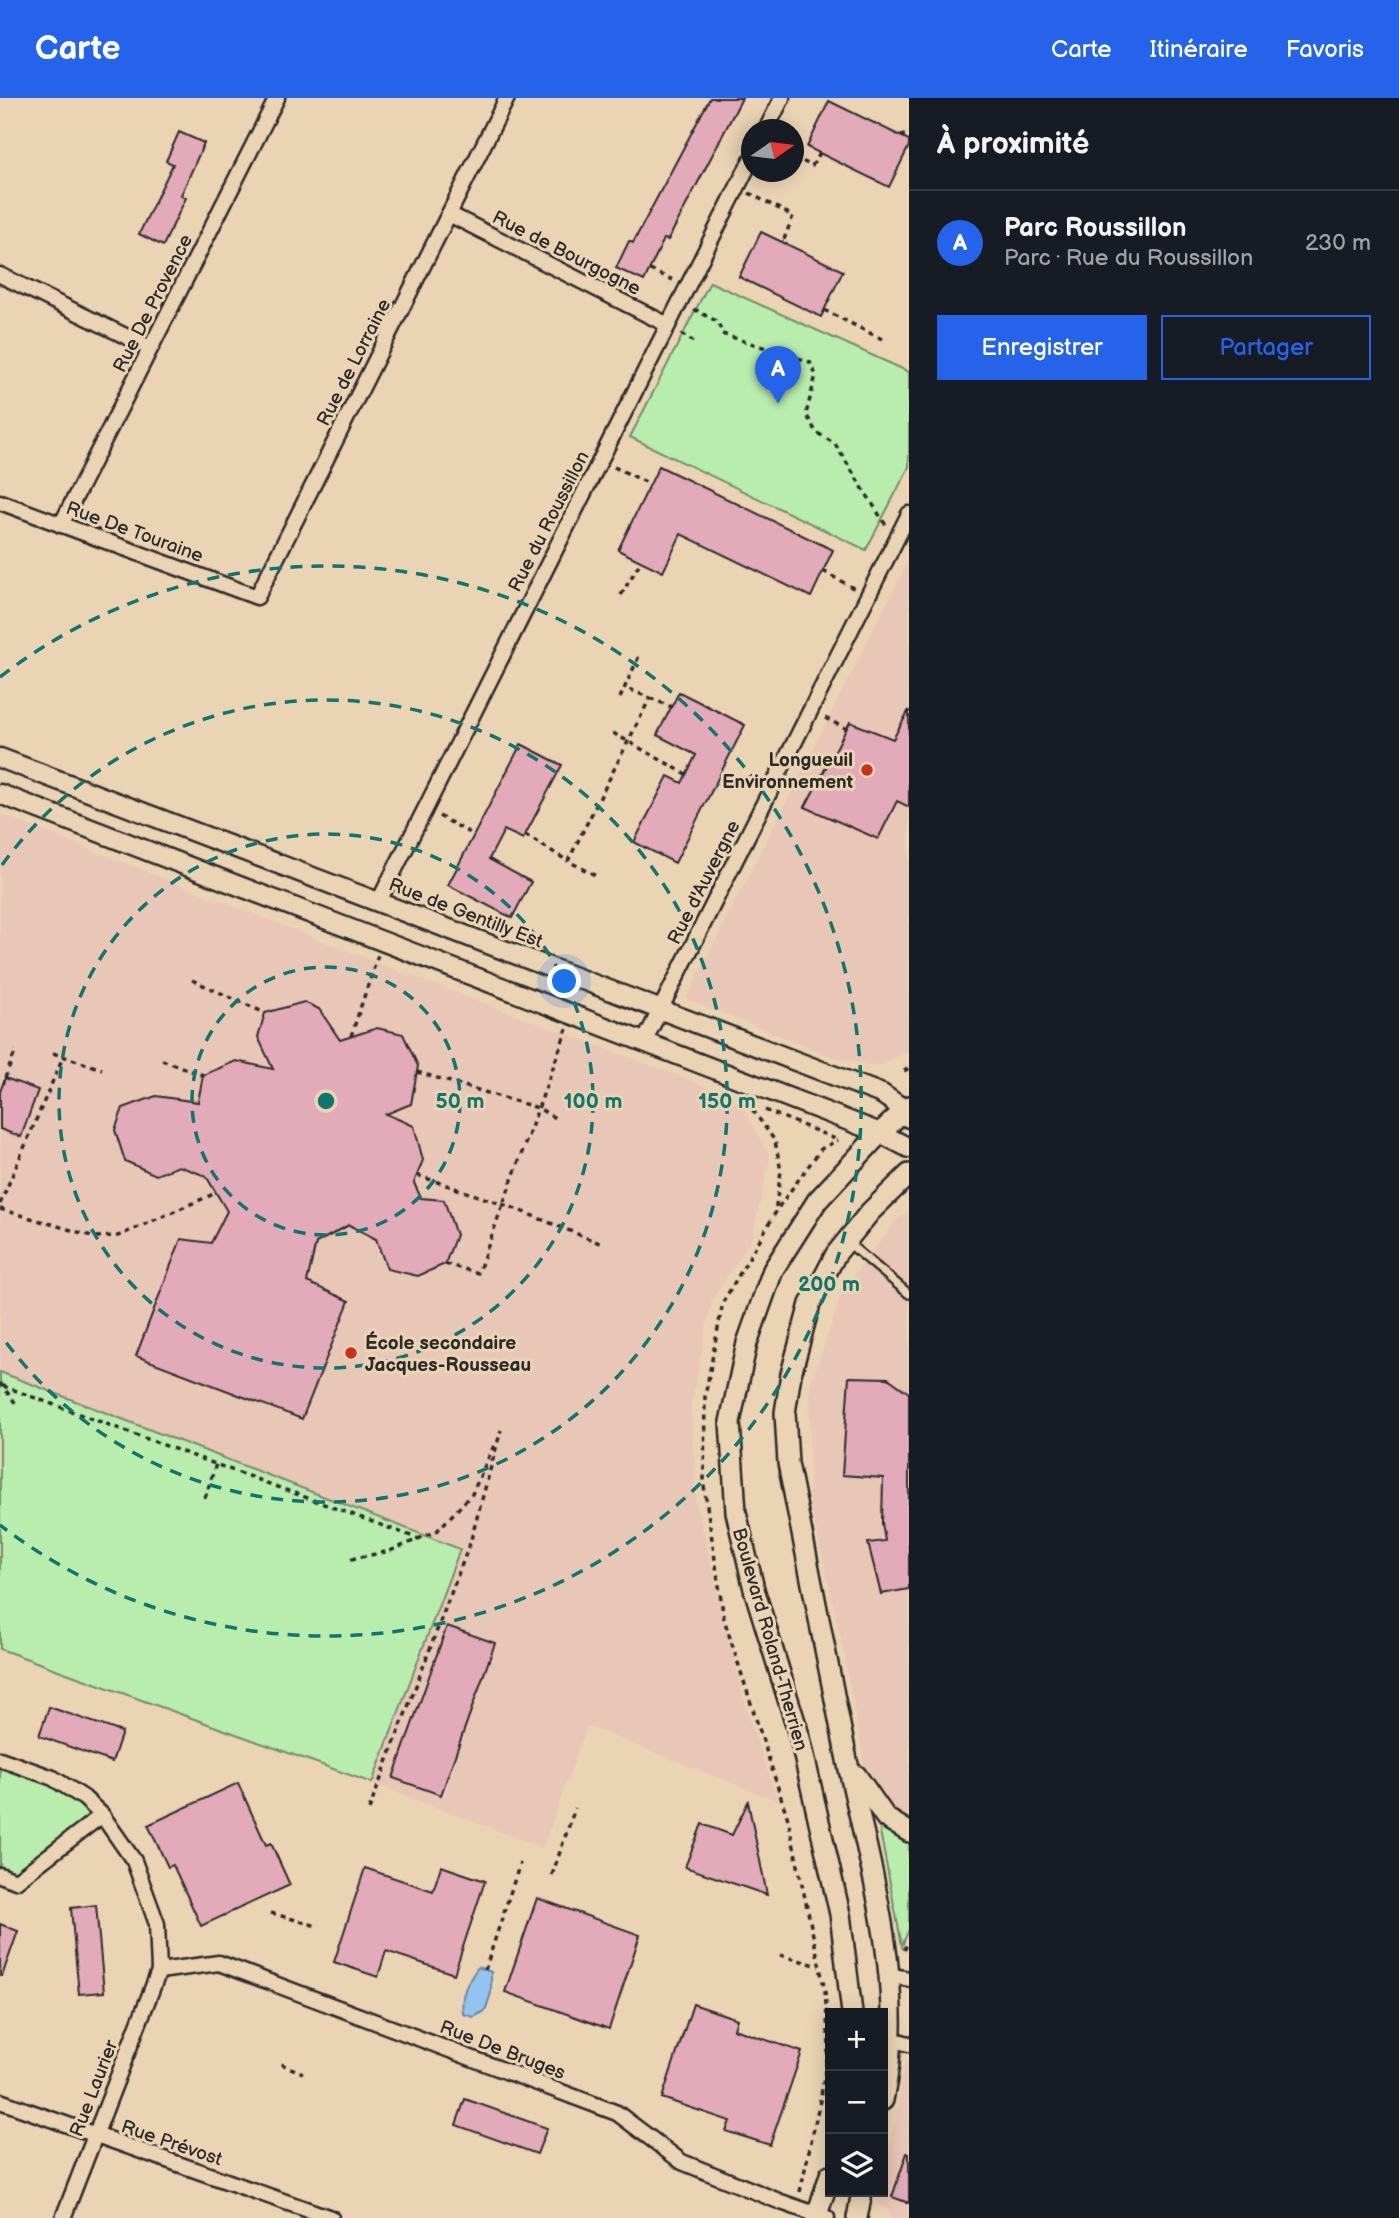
<!DOCTYPE html>
<html lang="fr">
<head>
<meta charset="utf-8">
<style>
  body { margin:0; font-family:"Balsamiq Sans",sans-serif; background:#20242c; color:#f1f3f6 }
  .controls { position:absolute; right:21px; bottom:21px; display:grid; overflow:hidden; border-radius:0px; box-shadow:0 4px 18px #0003 }
  .controls button { width:63px; height:63px; display:grid; place-items:center; padding:0; border:0; border-bottom:2px solid #363941; background:#171b24; color:#f1f3f6; font:35px sans-serif }
  .compass { position:absolute; left:741px; top:21px; width:63px; height:63px; border-radius:50%; background:#171b24; box-shadow:0 4px 18px #0003; rotate:76deg }
  .you { position:absolute; left:565px; top:884px; width:24px; height:24px; margin:-18px; border:5px solid #fff; border-radius:50%; background:#1a73e8; box-shadow:0 0 0 10px #1a73e833 }
  .badge { display:grid; place-items:center; width:46px; height:46px; border-radius:50%; background:#2563eb; color:#fff; font-size:23px; font-weight:700 }
  .pin { position:absolute; translate:-50% -58px; filter:drop-shadow(0 2px 4px #0008) }
  .pin::after { content:''; position:absolute; top:37px; width:24px; height:21px; background:inherit; clip-path:polygon(0 0,100% 0,50% 100%) }
  .list { margin:0; padding:0; list-style:none }
  h2 { display:flex; justify-content:space-between; align-items:center; height:91px; margin:0; padding:0 28px; font-size:30px }
  h2 small { font-size:23px; font-weight:400; color:#9ea1a6 }
  .list li { display:grid; grid-template-columns:46px 1fr auto; gap:21px; align-items:center; box-sizing:border-box; height:105px; padding:0 28px; border-top:2px solid #363941 }
  .list b { display:block; font-size:26px; white-space:nowrap }
  .list p { margin:0; font-size:23px; white-space:nowrap; color:#9ea1a6 }
  .list em { font-size:23px; font-style:normal; color:#9ea1a6 }
  .actions { display:flex; gap:14px; padding:21px 28px }
  .actions a { flex:1; padding:16px 0; border:2px solid #2563eb; border-radius:0px; text-align:center; font-size:24px; color:#2563eb }
  .actions .main { background:#2563eb; color:#fff }
  .icon { flex:none; width:38px; height:38px; fill:none; stroke:currentColor; stroke-width:2; stroke-linecap:round; stroke-linejoin:round }
  .map { position:relative; flex:none; width:909px; height:2120px; overflow:hidden }
  header { display:flex; align-items:center; gap:42px; box-sizing:border-box; height:98px; padding:0 35px; background:#2563eb; color:#fff }
  header strong { font-size:33px }
  nav { display:flex; gap:38px; margin-inline-start:auto; font-size:24px }
  main { display:flex }
  aside { flex:1; background:#171b24 }
  .map>svg:first-child { display:block }
</style>
</head>
<body>
<header>
<strong>Carte</strong>
<nav><a>Carte</a><a>Itinéraire</a><a>Favoris</a></nav>
</header>
<main>
<div class="map">
<svg width="909" height="2120" viewBox="0 0 909 2120">
  <rect width="100%" height="100%" fill="#ebd4b4"/>
  <filter id="ink" filterUnits="userSpaceOnUse"><feTurbulence type="fractalNoise" baseFrequency=".0143" numOctaves="2"/><feDisplacementMap in="SourceGraphic" scale="14" xChannelSelector="R" yChannelSelector="G"/><feConvolveMatrix kernelMatrix="1 2 1 2 8 2 1 2 1" color-interpolation-filters="sRGB"/></filter>
  <g filter="url(#ink)">
    <!-- built -->
    <g fill="#e9c7b6">
      <polygon points="909,461 909,952 879,968 839,961 686,901"/>
      <polygon points="0,716 414,879 685,980 741,1006 770,1059 752,1141 712,1202 691,1307 696,1404 749,1620 778,1703 587,1628 543,1750 372,1685 0,1551"/>
      <polygon points="909,1114 909,1717 884,1711 868,1685 840,1536 809,1400 810,1288 843,1192 898,1120"/>
      <polygon points="909,1961 909,2120 889,2120 890,2112 877,2107 879,2094 883,2094 883,2079 898,2009 903,1970"/>
    </g>
    <!-- green -->
    <g fill="#b9edae" stroke="#728c6c" stroke-width="2">
      <polygon points="710,184 909,274 909,369 866,452 630,339"/>
      <polygon points="0,1274 460,1451 372,1685 0,1551"/>
      <polygon points="0,1661 53,1680 102,1717 16,1783 0,1777"/>
      <polygon points="879,1728 909,1744 909,1831 902,1848"/>
    </g>
    <!-- water -->
    <path fill="#93c4ef" stroke="#6987a1" stroke-width="2" d="M478,1869L491,1874V1895L485,1913L474,1919L463,1916C460,1896 467,1885 478,1869Z"/>
    <!-- building -->
    <g fill="#e3aaba" stroke="#2b2b2b" stroke-width="2">
      <polygon points="710,0 742,0 668,142 664,141 644,183 616,170 629,143 633,145"/>
      <polygon points="829,3 909,42 909,48 889,89 807,49"/>
      <polygon points="179,34 204,45 181,97 186,100 163,148 139,136 173,66 166,63"/>
      <polygon points="761,134 843,173 821,219 739,179"/>
      <polygon points="659,368 833,452 811,499 681,436 663,474 618,452"/>
      <polygon points="679,594 745,627 675,765 634,744 668,678 682,685 696,657 657,637"/>
      <polygon points="909,612 909,709 897,703 878,741 805,709 850,624 893,641"/>
      <polygon points="521,646 562,667 523,741 504,732 489,761 531,784 512,820 448,787"/>
      <polygon points="304,904 319,911 340,942 377,930 403,936 418,968 411,1006 386,1016 414,1028 423,1062 414,1085 421,1100 444,1102 456,1137 445,1166 418,1178 387,1171 376,1141 349,1127 316,1145 307,1184 349,1203 302,1321 136,1258 181,1141 211,1145 227,1113 206,1078 179,1068 156,1077 125,1063 115,1032 123,1010 156,998 198,1004 203,977 236,963 273,971 258,939 265,915"/>
      <polygon points="5,980 38,992 21,1039 0,1031 0,994"/>
      <polygon points="849,1279 888,1280 909,1295 909,1491 881,1496 868,1445 885,1443 882,1425 883,1380 842,1377"/>
      <polygon points="447,1528 495,1545 441,1697 393,1680"/>
      <polygon points="49,1609 122,1634 112,1664 39,1638"/>
      <polygon points="238,1685 266,1747 271,1745 290,1787 201,1828 173,1767 168,1769 148,1727"/>
      <polygon points="748,1704 767,1797 685,1769 702,1726 732,1737"/>
      <polygon points="441,1768 485,1783 454,1876 386,1853 378,1879 334,1864 365,1770 433,1793"/>
      <polygon points="537,1800 640,1837 609,1931 505,1894"/>
      <polygon points="96,1807 104,1894 79,1896 71,1810"/>
      <polygon points="0,1826 18,1833 2,1878 0,1878"/>
      <polygon points="693,1906 737,1921 734,1931 802,1954 770,2047 726,2033 730,2023 662,2000"/>
      <polygon points="465,2001 547,2030 537,2056 456,2027"/>
      <polygon points="907,2055 909,2056 909,2105 892,2099"/>
    </g>
    <g fill="none" stroke-linecap="round" stroke-linejoin="round">
      <!-- service casing -->
      <g stroke="#2b2b2b" stroke-width="12">
        <polyline id="service" points="847,1144 909,1196"/>
      </g>
      <!-- minor casing -->
      <g stroke="#2b2b2b" stroke-width="19">
        <g id="minor">
          <polyline points="766,32 782,0"/>
          <polyline points="449,116 668,227"/>
          <polyline points="0,177 150,250"/>
          <polyline points="0,404 257,499 507,0"/>
          <polyline points="61,427 277,0"/>
          <polyline points="379,803 752,60"/>
          <polyline points="644,944 909,416"/>
          <polyline points="0,1661 53,1680 84,1700 102,1717 134,1763 157,1826 159,1873 63,2120"/>
          <polyline points="0,1777 16,1783 102,1717"/>
          <polyline points="159,1873 219,1865 617,2015 682,2064 781,2104 827,2120"/>
          <polyline points="889,1877 909,1881"/>
          <polyline points="890,1941 909,1946"/>
          <polyline points="0,2003 331,2120"/>
        </g>
      </g>
      <!-- tertiary casing -->
      <g stroke="#2b2b2b" stroke-width="23">
        <g id="tertiary">
          <polyline points="0,660 882,996 905,1012 909,1020"/>
          <polyline points="0,696 844,1021 880,1035 909,1050"/>
        </g>
      </g>
      <!-- secondary casing -->
      <g stroke="#2b2b2b" stroke-width="24">
        <g id="secondary">
          <polyline points="856,1677 886,1720 909,1734"/>
          <polyline points="852,1915 840,1816 800,1640 754,1491 736,1414 730,1324 747,1245 773,1172 817,1103 880,1035 909,1008"/>
          <path d="M883,2002C908,1891 870,1770 847,1662C827,1563 807,1464 788,1365L785,1315L791,1276L810,1206L836,1156L870,1114L909,1076"/>
          <polyline points="816,2120 830,2077"/>
          <polyline points="857,2120 862,2094"/>
        </g>
      </g>
      <!-- path -->
      <g stroke="#2b2b2b" stroke-width="3.5" stroke-dasharray="5 5" stroke-linecap="butt">
        <polyline points="900,38 909,36"/>
        <polyline points="794,59 812,68 820,55"/>
        <polyline points="749,95 793,118 783,144"/>
        <polyline points="650,172 673,182"/>
        <polyline points="694,211 718,224 722,236 810,264 816,277 806,316 816,334 835,346 887,429"/>
        <polyline points="824,212 882,241"/>
        <polyline points="681,236 694,244"/>
        <polyline points="614,369 650,386"/>
        <polyline points="823,473 855,491"/>
        <polyline points="621,497 641,463"/>
        <polyline points="620,600 639,558"/>
        <polyline points="650,600 672,609"/>
        <polyline points="825,620 847,631"/>
        <polyline points="613,635 686,676"/>
        <polyline points="439,718 474,737"/>
        <polyline points="525,737 568,763"/>
        <polyline points="595,777 568,763 650,600 624,589"/>
        <polyline points="192,882 265,915"/>
        <polyline points="351,938 378,857"/>
        <polyline points="53,955 102,971"/>
        <polyline points="162,962 203,977"/>
        <polyline points="904,973 909,970"/>
        <polyline points="417,974 538,1010 557,1021"/>
        <polyline points="5,980 16,952"/>
        <polyline points="747,1004 775,1043 781,1073 775,1114"/>
        <polyline points="765,1012 838,1042"/>
        <polyline points="417,1077 516,1111 602,1146"/>
        <polyline points="0,1106 63,959"/>
        <polyline points="0,1111 95,1139 118,1138 216,1095"/>
        <polyline points="445,1166 478,1175 567,931"/>
        <polyline points="0,1285 17,1307"/>
        <polyline points="3,1288 419,1441"/>
        <polyline points="205,1400 216,1366"/>
        <polyline points="351,1461 390,1453 437,1433 472,1396 496,1343"/>
        <polyline points="369,1712 470,1445 501,1332"/>
        <polyline points="552,1777 575,1710"/>
        <polyline points="271,1815 317,1828"/>
        <polyline points="904,1852 909,1844"/>
        <polyline points="780,1857 819,1868"/>
        <polyline points="485,1872 520,1765"/>
        <polyline points="281,1966 303,1975"/>
        <polyline points="800,2094 821,1998 829,1947 825,1893 788,1721 724,1521 704,1388 705,1298 723,1204 780,1107 821,1051 838,1042"/>
      </g>
      <!-- service -->
      <use href="#service" stroke="#ebd4b4" stroke-width="7"/>
      <!-- minor -->
      <use href="#minor" stroke="#ebd4b4" stroke-width="14"/>
      <!-- tertiary -->
      <use href="#tertiary" stroke="#ebd4b4" stroke-width="18"/>
      <!-- secondary -->
      <use href="#secondary" stroke="#ebd4b4" stroke-width="19"/>
    </g>
  </g>
  <!-- distance rings -->
  <g fill="none" stroke="#0f766e" stroke-width="3.5" stroke-dasharray="12 9">
    <circle cx="326" cy="1003" r="134"/>
    <circle cx="326" cy="1003" r="267"/>
    <path d="M2 767A401 401 0 1 1 2 1239"/>
    <path d="M0 579A535 535 0 1 1 0 1427"/>
  </g>
  <!-- markers -->
  <g fill="#c8321e" stroke="#ebd4b4" stroke-width="2.5">
    <circle cx="867" cy="672" r="7"/>
    <circle cx="351" cy="1255" r="7"/>
  </g>
  <g text-anchor="middle" stroke-width="6" stroke-linejoin="round" paint-order="stroke">
    <!-- street labels -->
    <g font-size="19" fill="#2b2b2b" stroke="#ebd4b4">
      <text transform="translate(567 154) rotate(27)" y="7">Rue de Bourgogne</text>
      <text transform="translate(152 205) rotate(-63)" y="7">Rue De Provence</text>
      <text transform="translate(353 264) rotate(-63)" y="7">Rue de Lorraine</text>
      <text transform="translate(548 423) rotate(-63)" y="7">Rue du Roussillon</text>
      <text transform="translate(135 433) rotate(20)" y="7">Rue De Touraine</text>
      <text transform="translate(703 784) rotate(-63)" y="7">Rue d'Auvergne</text>
      <text transform="translate(466 814) rotate(21)" y="7">Rue de Gentilly Est</text>
      <text transform="translate(771 1541) rotate(74)" y="7">Boulevard Roland-Therrien</text>
      <text transform="translate(503 1951) rotate(21)" y="7">Rue De Bruges</text>
      <text transform="translate(93 1990) rotate(-69)" y="7">Rue Laurier</text>
      <text transform="translate(172 2044) rotate(19)" y="7">Rue Prévost</text>
    </g>
    <!-- poi labels -->
    <g font-size="19" font-weight="bold" fill="#2b2b2b" stroke="#ebd4b4" text-anchor="end">
      <text x="853" y="668">Longueuil<tspan x="853" dy="22">Environnement</tspan></text>
      <text x="365" y="1251" text-anchor="start">École secondaire<tspan x="365" dy="22">Jacques-Rousseau</tspan></text>
    </g>
  </g>
  <circle cx="326" cy="1003" r="10" fill="#0f766e" stroke="#ebd4b4" stroke-width="3.5"/>
  <g font-size="21" text-anchor="middle" font-weight="bold" fill="#0f766e" stroke="#ebd4b4" stroke-width="6" stroke-linejoin="round" paint-order="stroke">
    <text x="460" y="1010">50 m</text>
    <text x="593" y="1010">100 m</text>
    <text x="727" y="1010">150 m</text>
    <text x="829" y="1193">200 m</text>
  </g>
</svg>
<div class="controls">
<button>+</button>
<button>−</button>
<button><svg class="icon" aria-label="layers" viewBox="0 0 24 24"><path d="M12 4l9 5-9 5-9-5zM3 14l9 5 9-5"/></svg></button>
</div>
<svg class="compass" viewBox="-18 -18 36 36"><path d="M0-13l5 13h-10z" fill="#e53935"/><path d="M0 13l5-13h-10z" fill="#9ea1a6"/></svg>
<div class="you"></div>
<div class="pin badge" style="left:778px;top:306px">A</div>
</div>
<aside>
<h2>À proximité<small></small></h2>
<ul class="list">
<li><span class="badge">A</span><div><b>Parc Roussillon</b><p>Parc · Rue du Roussillon</p></div><em>230 m</em></li>
</ul>
<div class="actions"><a class="main">Enregistrer</a><a>Partager</a></div>
</aside>
</main>
</body>
</html>
